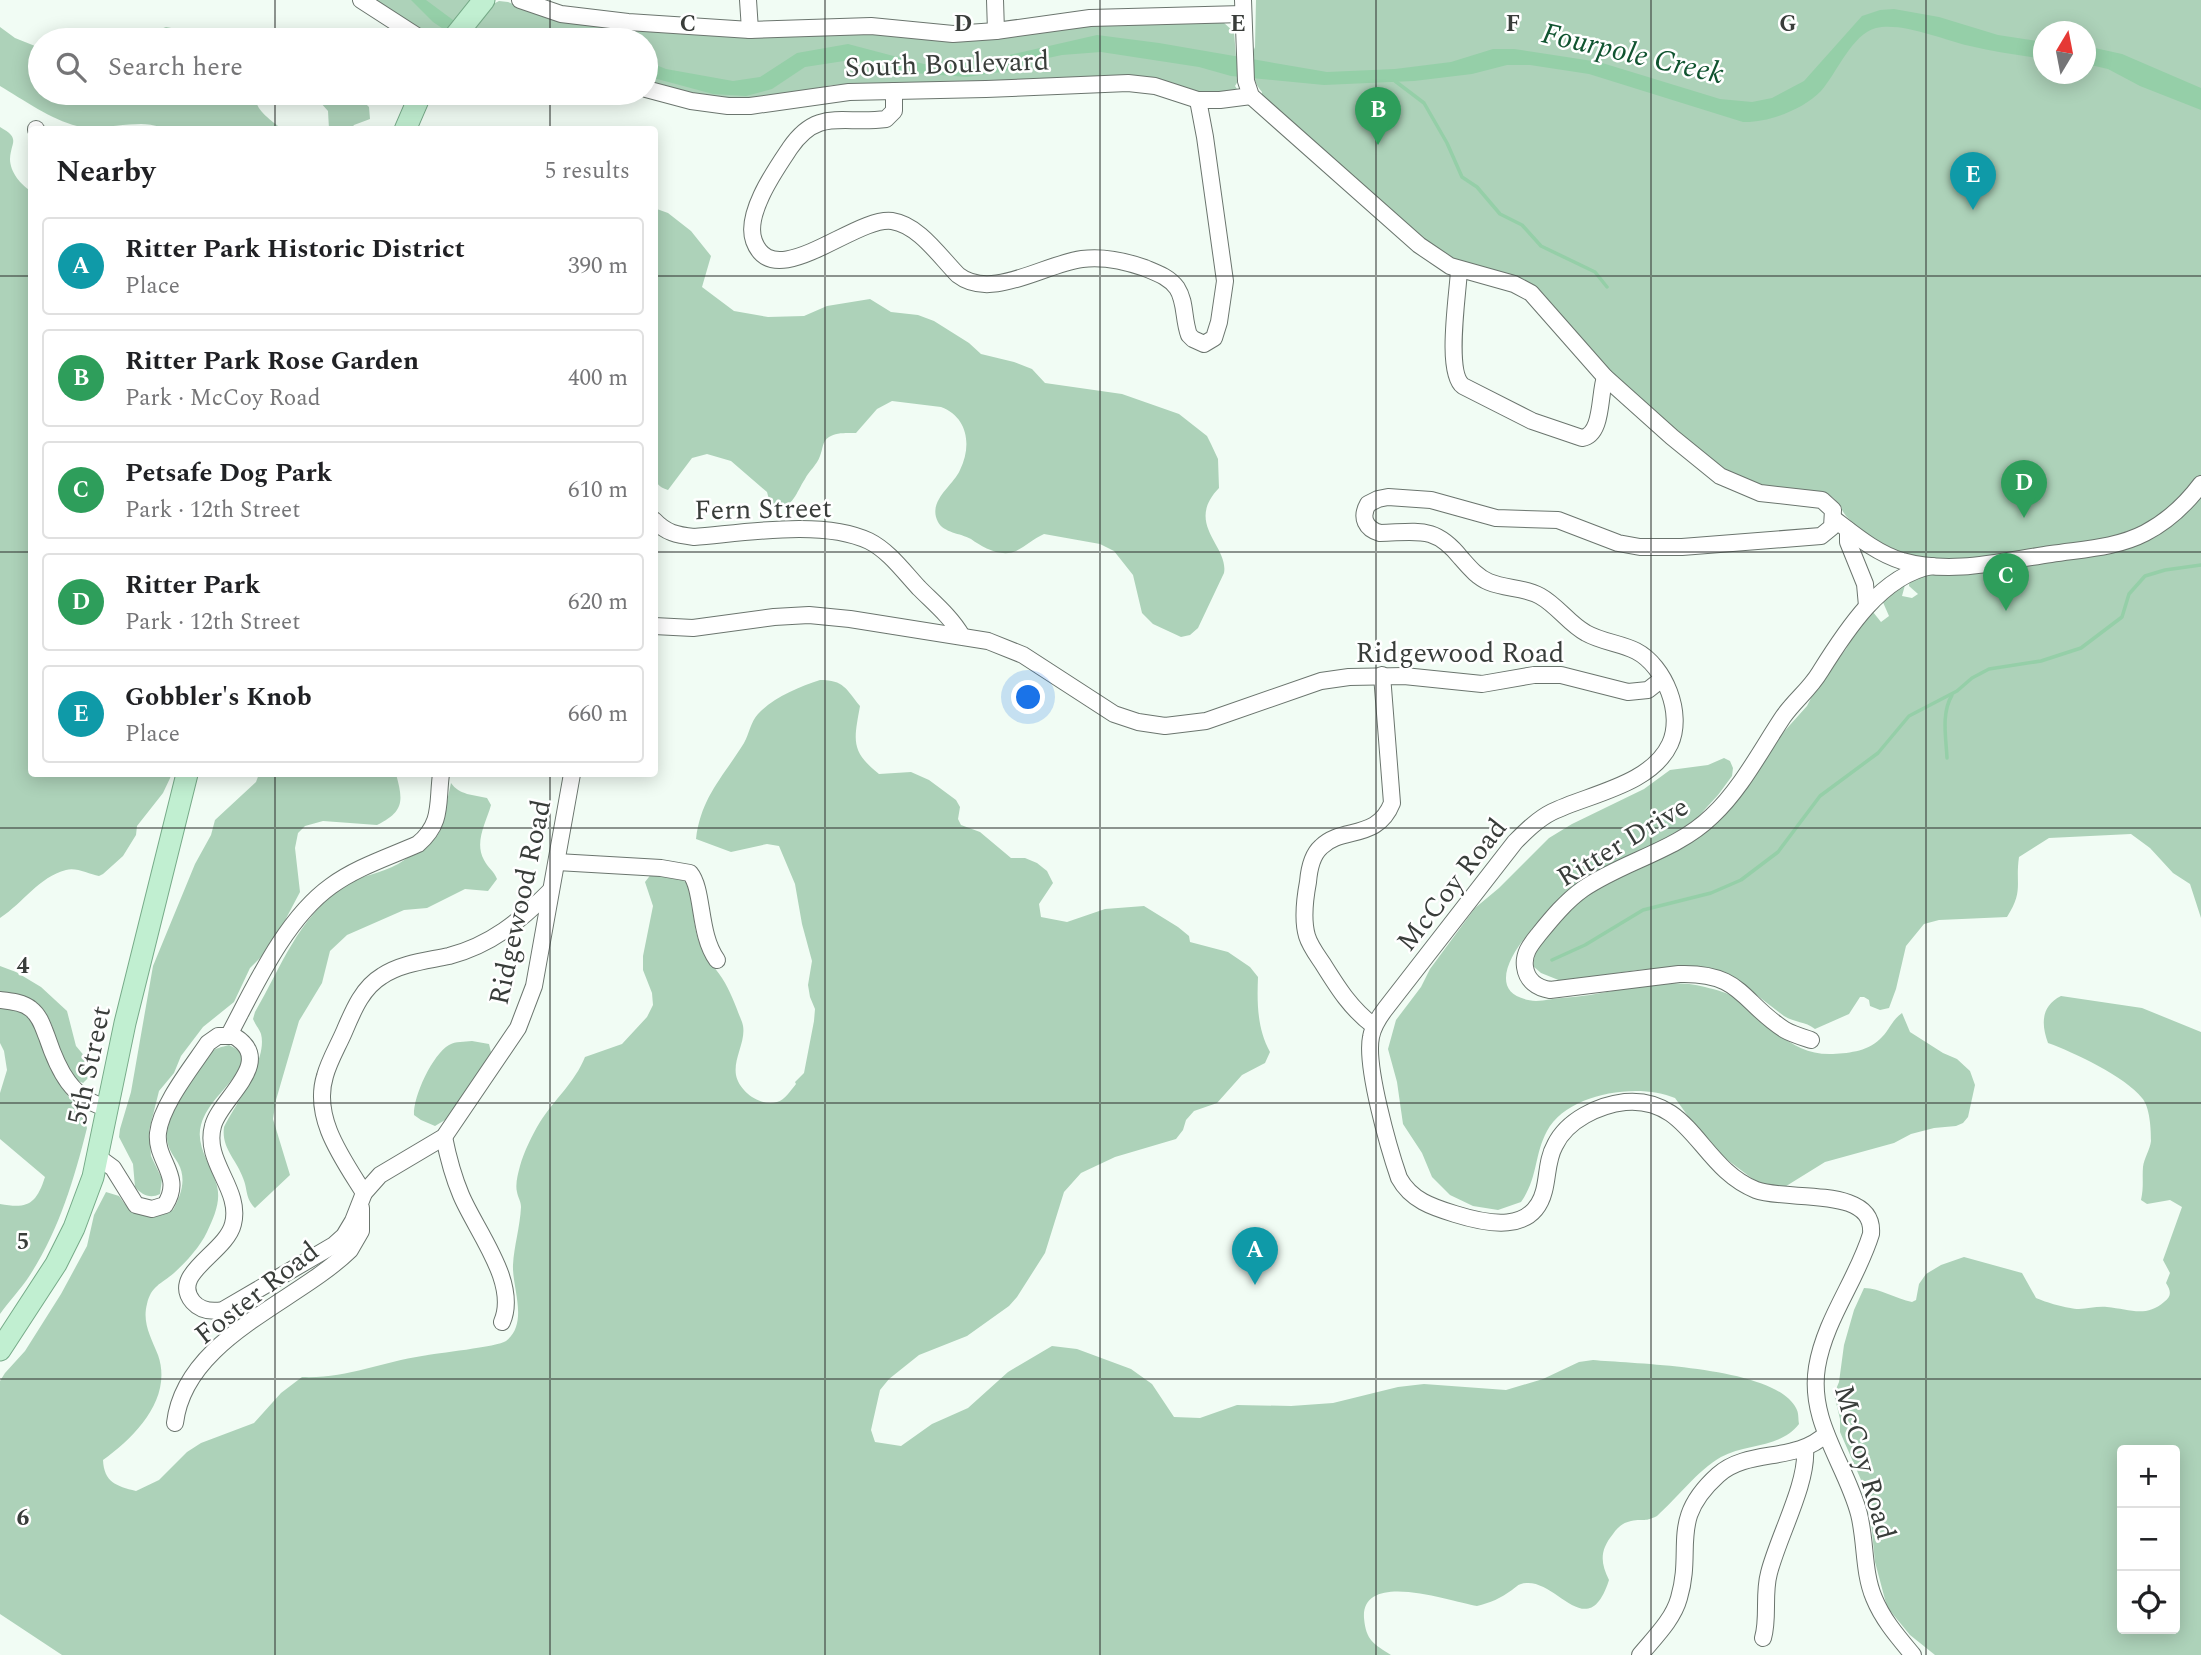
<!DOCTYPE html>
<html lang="en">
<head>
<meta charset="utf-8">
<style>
  body { margin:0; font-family:Spectral,serif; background:#f2f2f2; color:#202124 }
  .controls { position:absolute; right:21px; bottom:21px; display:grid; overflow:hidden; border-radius:7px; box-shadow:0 4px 18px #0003 }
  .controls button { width:63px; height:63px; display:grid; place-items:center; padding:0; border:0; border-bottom:2px solid #e0e0e0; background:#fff; color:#202124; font:35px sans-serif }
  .compass { position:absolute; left:2033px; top:21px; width:63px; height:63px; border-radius:50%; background:#fff; box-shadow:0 4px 18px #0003; rotate:10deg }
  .you { position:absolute; left:1029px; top:698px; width:24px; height:24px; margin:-18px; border:5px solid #fff; border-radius:50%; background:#1a73e8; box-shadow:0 0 0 10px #1a73e833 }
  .badge { display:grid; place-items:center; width:46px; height:46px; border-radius:50%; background:#d93025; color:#fff; font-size:23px; font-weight:700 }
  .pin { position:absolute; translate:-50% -58px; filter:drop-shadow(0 2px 4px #0008) }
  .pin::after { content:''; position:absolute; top:37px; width:24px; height:21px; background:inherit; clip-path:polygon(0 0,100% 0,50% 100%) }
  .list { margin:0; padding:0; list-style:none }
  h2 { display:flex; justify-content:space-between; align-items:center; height:91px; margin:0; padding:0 28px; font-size:30px }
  h2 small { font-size:23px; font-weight:400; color:#757577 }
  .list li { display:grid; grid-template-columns:46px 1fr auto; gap:21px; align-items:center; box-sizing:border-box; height:98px; margin:0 14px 14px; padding:0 14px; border:2px solid #e0e0e0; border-radius:7px }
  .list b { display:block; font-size:26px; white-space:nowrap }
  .list p { margin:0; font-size:23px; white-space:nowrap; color:#757577 }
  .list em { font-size:23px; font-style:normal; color:#757577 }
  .icon { flex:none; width:38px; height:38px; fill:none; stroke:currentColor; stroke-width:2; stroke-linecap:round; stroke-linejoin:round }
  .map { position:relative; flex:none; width:2201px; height:1655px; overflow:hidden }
  .search { position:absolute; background:#fff; box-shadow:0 4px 18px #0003; left:28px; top:28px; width:630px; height:77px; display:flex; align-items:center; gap:18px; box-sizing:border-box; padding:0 24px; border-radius:38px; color:#757577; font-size:26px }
  .panel { position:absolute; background:#fff; box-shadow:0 4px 18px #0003; left:28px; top:126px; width:630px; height:651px; border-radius:7px }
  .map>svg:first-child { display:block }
</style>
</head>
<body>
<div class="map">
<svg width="2201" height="1655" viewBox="0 0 2201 1655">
  <rect width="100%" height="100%" fill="#f1fcf4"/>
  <!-- green -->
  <g fill="#add2b9" fill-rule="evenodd">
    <polygon points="375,0 475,0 442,40 436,40"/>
    <path d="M1256,0H2201V918L2190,884L2173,873L2150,848L2131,834L2049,838L2019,857C2015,884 2024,891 2007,917L1939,920L1924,924L1906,946L1896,989L1889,1008L1880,1010L1870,1006L1869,1000L1864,997H1860L1849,1014L1815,1029C1805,1021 1795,1023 1784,1016L1733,977L1682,967L1638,970L1561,981L1541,973L1533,966L1536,948L1579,898L1643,865L1754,775L1781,735L1807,706L1817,686L1846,649L1865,615L1873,612L1881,622L1889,616L1882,600L1905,585L1902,596L1912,598L1918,594L1909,586L1912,555C1888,549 1862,534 1846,516C1840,508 1838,500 1829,495L1777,490L1731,476L1605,370L1548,302L1437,251L1261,99L1262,92C1252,81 1248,61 1255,47ZM2044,32H2086V74H2044Z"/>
    <polygon points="499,1 508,2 527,10 879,33 921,39 959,41 1073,26 1223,22 1234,32 1238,81 1235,86 1237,89 1231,93 1194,93 879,83 833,85 748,101 729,102 646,85 646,40 461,40 493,4"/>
    <path d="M0,27L15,38L40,48V93H257C251,108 271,120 282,129C247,130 212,132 178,130C166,129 154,124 141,124C121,124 94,130 77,126C52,120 22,99 0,86Z"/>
    <polygon points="166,27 187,31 196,40 83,40 150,33"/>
    <polygon points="312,93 355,93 369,107 370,119 354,125 351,129 329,129 328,111"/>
    <path d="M0,127C21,139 11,141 10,159C10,172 21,185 31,191L32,774H172L163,793L137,826L136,835L123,856L103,874L99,876C89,874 76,867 66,870C39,877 23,903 0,918Z"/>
    <path d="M654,208L668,213L691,231L711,256L702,287L734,311L768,317L804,316L827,306L870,299L891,312L918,315L934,321L969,343L981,354L1014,362L1032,369L1045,383L1122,394L1179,414L1207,436L1211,444L1218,459L1219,488C1184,524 1229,546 1224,573L1198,628L1190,635L1181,637L1153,624L1142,613L1133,575L1114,551L1100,544L1044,534C1033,539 1026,546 1016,551C1001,558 982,547 971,539C960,533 944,533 938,522C927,501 953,486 960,470C972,446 968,417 941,407L892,401L877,409L856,433C848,433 836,432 829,437C822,441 823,449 820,456C817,465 809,471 805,479C795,494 793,511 771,507L767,492L731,461L707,454L692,458L668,490C658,487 656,483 654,473Z"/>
    <path d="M820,680C844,680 846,689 860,706C854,740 850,751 879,774L911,772L929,780L956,800L960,807L958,819L961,825L980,832L1011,858H1025L1037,863L1047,871L1053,883L1039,904L1041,917L1067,922L1105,909L1144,906L1178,927L1189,936L1190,942L1228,952L1250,967L1258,977C1257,1003 1257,1028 1270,1052L1265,1063L1242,1075L1217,1103L1194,1111L1186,1120L1183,1130L1176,1139L1115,1157L1081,1173L1064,1192L1045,1253L1017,1297L1009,1306L967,1336L919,1355L889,1379L880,1390L871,1430L875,1442L901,1446L932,1424L968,1408L1008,1372L1052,1346L1077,1349L1131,1369L1152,1384L1174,1417L1200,1418L1237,1405L1291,1406L1333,1403L1398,1387L1424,1384L1506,1390L1543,1379L1579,1362L1593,1360C1636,1364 1774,1366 1796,1408C1799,1413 1798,1418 1799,1424C1779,1449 1747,1443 1721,1457C1697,1471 1678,1497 1657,1516C1643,1523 1643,1518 1631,1521C1622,1523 1618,1527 1613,1534C1600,1550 1600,1562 1609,1580C1587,1648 1555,1573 1521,1584C1517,1585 1515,1588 1512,1590C1501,1598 1490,1603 1477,1606C1453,1602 1361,1569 1364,1618C1366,1641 1374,1644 1391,1655H62L0,1614V1381L5,1373L25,1351L61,1294L87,1246L94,1215L106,1192L119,1196C133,1218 150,1221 173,1210C181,1195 187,1179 178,1163C173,1155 168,1149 167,1139C165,1118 193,1066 209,1053C215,1048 222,1047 229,1045L240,1051L243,1063C232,1085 207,1102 201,1125C195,1146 212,1166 217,1186C221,1202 214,1217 207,1232C200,1247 186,1262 174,1273C161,1284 151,1286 147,1304C142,1323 151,1337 158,1355C173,1398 136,1436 103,1460C104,1482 116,1486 136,1491L159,1480L187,1452L201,1443L254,1423L281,1393L302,1377C344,1379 382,1362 422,1356C436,1353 498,1347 506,1341C529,1323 512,1288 513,1265C514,1246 520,1227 521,1207C521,1201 518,1198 517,1192C515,1184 518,1174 520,1166C524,1152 532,1135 540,1122C554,1100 575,1082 585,1057L622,1044L647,1017L653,1005L652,993L643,970V956L653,906L645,882L652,873L678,877L689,884C694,904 692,927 701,947C706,959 715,967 722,978C731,992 736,1007 742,1022C748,1039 733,1057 736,1075C739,1091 760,1107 777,1102C785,1100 791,1090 796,1084L795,1082L804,1073L814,1021L815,1009L810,997L808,985L812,961L802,924L795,884L779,846L767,844L731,852L696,839C701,797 723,777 744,743C749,734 751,721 758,714C774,697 799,687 820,680Z"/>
    <path d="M1724,758L1730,761L1733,768L1732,776L1718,795L1696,819L1540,921C1518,942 1478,996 1536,1001C1545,1001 1554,998 1562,998C1610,996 1657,975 1705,987C1717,990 1729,993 1739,1000C1769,1023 1791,1056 1833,1054C1851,1053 1869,1051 1882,1037C1890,1029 1892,1020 1902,1013L1910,1032L1943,1053L1957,1059L1970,1071L1975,1085L1968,1117L1963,1123L1956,1126L1934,1128L1911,1134L1894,1143L1825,1162L1783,1188L1758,1183L1717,1152L1700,1133L1675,1098C1638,1082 1567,1093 1547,1131C1534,1155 1538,1178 1521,1202L1498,1210L1473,1206L1450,1195L1432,1177L1422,1153L1403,1124L1397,1082L1388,1049L1396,1020L1421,987L1430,969L1475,908L1499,888L1549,838L1572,824L1644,789L1670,770L1708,765Z"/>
    <path d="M259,774H396C403,800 405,811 377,825L323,821L305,826L298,833L295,848L300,892L281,928L263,955L250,968L234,1002L203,1027L181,1056L174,1073L159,1091L149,1131L151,1156L162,1179L160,1194C150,1199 142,1195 135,1187L133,1164L119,1137L120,1129L131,1092L153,966L195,864L211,835L215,820L256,782Z"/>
    <path d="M451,783C459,795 474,795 487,798L491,805C486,823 474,842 484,860C488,868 494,871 497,879L488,891L465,889L427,908L404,910L347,935L330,951L322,983L299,1021L276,1100L273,1119L290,1175L255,1208C245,1198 248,1190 243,1178C237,1160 221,1148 224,1127C235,1105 268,1060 261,1034C260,1030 255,1024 253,1019L255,1012C282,966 297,919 344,886C360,875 381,874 398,864C412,856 424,845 437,836L441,829Z"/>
    <path d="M0,966L16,972L41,987L67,1011L76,1046L91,1064L89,1077L83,1083C54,1073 62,1016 33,1001C24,997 10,996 0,994Z"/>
    <path d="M2061,996L2142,1008L2201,1032V1655H1935L1910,1635L1887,1607L1875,1562L1870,1511L1865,1489L1840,1432V1419L1834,1394L1839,1382L1844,1345L1854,1310L1864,1288C1880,1288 1896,1299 1912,1302L1916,1300L1919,1284L1926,1274L1941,1265L1964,1257L2022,1273L2036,1298C2045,1302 2068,1309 2079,1309C2088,1309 2097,1306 2107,1307C2129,1309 2146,1318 2164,1302C2172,1296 2171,1291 2166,1283L2170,1273L2163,1260L2182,1207L2170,1200L2147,1204L2141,1200C2144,1186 2142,1179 2143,1167C2144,1158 2150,1150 2151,1141C2151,1129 2150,1107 2142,1098C2126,1077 2073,1052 2048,1043C2041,1024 2041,1006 2061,996ZM2175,1450V1629H2122V1450Z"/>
    <path d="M11,1007C20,1010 26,1014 32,1023C40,1035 42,1050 48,1063C56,1084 83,1111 87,1128C74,1180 59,1230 30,1275C21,1289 9,1301 0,1314V1204C27,1209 36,1205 45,1177L0,1139V1093L7,1070L4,1051L0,1043V1008Z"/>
    <path d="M472,1041L489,1044L491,1052L489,1061L450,1117L435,1126L421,1120L414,1115C413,1096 433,1054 449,1045C456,1041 464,1042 472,1041Z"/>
  </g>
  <!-- water -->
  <g fill="#95cfa8">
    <polygon points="411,0 426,0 453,20 496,40 460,40 433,22"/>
    <path d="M1894,9L1939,17L1998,35L2044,42L2043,59C2019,55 1994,52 1970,46C1943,40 1903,22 1876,28C1852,34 1837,73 1821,91C1804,109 1768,123 1743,122L1589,74L1530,65H1507L1472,74L1414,81L1324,85L1231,76L1199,67L1101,52L1062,55L1034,61L1007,71L967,77L886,71L874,63L844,61L805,67L772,89L746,96L713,94L646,76V61L666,69L733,81L760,77L797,53L848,44L924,64H936L987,60L1097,35L1159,43L1327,72L1395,69L1451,62L1493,49H1514L1599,62L1720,99L1752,102L1772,98L1804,81L1862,16L1880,10Z"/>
    <polygon points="2086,46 2122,54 2201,88 2201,110 2140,86 2108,69 2086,64"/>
  </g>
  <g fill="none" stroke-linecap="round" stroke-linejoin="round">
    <!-- stream -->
    <g stroke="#95cfa8" stroke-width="3.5">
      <polyline points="1395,81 1424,103 1447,143 1462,177 1477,187 1500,214 1522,225 1541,246 1595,272 1607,287"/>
      <path d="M1947,758C1946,737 1941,714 1952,695"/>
      <polyline points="1552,960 1585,945 1643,910 1711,893 1741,880 1778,852 1820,796 1878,753 1909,716 1957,691 1972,678 1989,669 2041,661 2081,648 2122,617 2129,594 2145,576 2165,570 2201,565"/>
    </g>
    <!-- minor casing -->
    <g stroke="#6b756e" stroke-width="18">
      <g id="minor">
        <polyline points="361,0 423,40"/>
        <polyline points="520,0 561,14 628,22 750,30 871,26 953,34 996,31 1090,18 1243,14"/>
        <polyline points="748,0 750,30"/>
        <polyline points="995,0 996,31"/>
        <path d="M1243,0L1246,81L1251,96L1419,245L1450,266L1514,284L1531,293L1605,377L1672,437L1720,476L1760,493L1822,500L1833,510L1832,527L1821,536L1682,547H1640L1618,543L1558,520L1496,518L1431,500L1388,497L1378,499L1368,504C1360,518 1366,529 1380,533C1418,532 1435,525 1461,558C1469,567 1477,577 1489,582C1506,589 1524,587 1540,596C1558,606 1569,624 1586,633C1602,642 1620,643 1636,651C1665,666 1684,714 1670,744C1651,785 1589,794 1552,812C1538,819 1526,831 1515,842L1386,1008C1379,1017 1373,1026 1371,1037C1365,1066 1389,1149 1399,1178C1411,1200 1432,1207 1455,1214C1487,1224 1533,1234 1544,1191C1548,1176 1547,1159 1555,1145C1567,1120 1599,1105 1625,1102C1691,1096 1700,1168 1756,1190C1788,1202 1875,1185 1871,1234C1857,1280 1825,1319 1817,1367C1808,1422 1846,1464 1859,1514C1866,1542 1863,1572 1874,1598C1883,1620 1898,1637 1913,1655"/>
        <polyline points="646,89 691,101 728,106 750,106 849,92 986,89 1128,83 1155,86 1198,100 1220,100 1251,96"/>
        <path d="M894,91V111L886,119C843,125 818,107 790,148C776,169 744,214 754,241C774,295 855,216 892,221C919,225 940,257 958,275C991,301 1044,264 1082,259C1104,256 1125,261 1145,268C1157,273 1169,277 1177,288C1186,302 1183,319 1189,335L1193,339L1204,344L1214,338L1219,322L1225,281L1205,137L1198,100"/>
        <polyline points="36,129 36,130"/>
        <path d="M1459,270C1458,294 1445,372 1463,386L1532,421L1582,438C1603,435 1599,395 1605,377"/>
        <path d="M1834,519C1855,535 1876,553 1902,561C1952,575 2002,561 2051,554C2083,549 2116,548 2145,533C2168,521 2186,504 2201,484"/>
        <path d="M654,520C666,533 677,535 694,537C744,533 823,519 869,541C889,551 904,572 919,588C934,603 951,617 962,636"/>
        <polyline points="1848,530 1848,542 1865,584 1867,606"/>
        <polyline points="654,626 693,628 774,617 809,615 850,619 988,641 1023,655 1114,714 1138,722 1165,726 1206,721 1321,681 1349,677 1404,676 1482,684 1534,675 1561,675 1628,692 1648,690 1662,679"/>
        <path d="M557,862L661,868L690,873C704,890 698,934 717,960"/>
        <path d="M0,1000C10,1001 23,1002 31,1009C40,1016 43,1027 47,1037C58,1070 72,1100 108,1108"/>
        <path d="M1374,1026C1351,1009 1338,988 1323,964C1317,955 1310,946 1307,936C1302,919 1305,898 1308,882C1309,870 1312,855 1321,847C1342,826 1377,841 1392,803L1382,675"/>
        <path d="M229,1035C255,986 285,919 331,886C357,867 389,857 418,844C443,823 437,803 441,774"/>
        <path d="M1811,1040C1802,1037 1792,1034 1785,1030C1741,1002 1742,972 1679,974L1550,990C1537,988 1527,981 1525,967C1523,953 1531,944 1539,934C1552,918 1566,901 1583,889C1624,861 1676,851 1712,816C1741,789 1761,750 1783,717C1794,701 1810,689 1820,672C1845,632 1881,575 1932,566"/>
        <path d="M444,1137C448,1157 453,1176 461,1195C476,1231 519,1283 502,1322"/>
        <path d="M98,1157L113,1168L136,1205L152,1209L165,1205C184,1176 155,1161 158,1133C161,1105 192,1067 208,1043L218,1036H234C277,1062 220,1098 213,1126C203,1162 242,1189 233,1224C226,1253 169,1274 193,1302C201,1311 212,1312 223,1310L334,1245L344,1236L353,1221L364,1193L380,1175L444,1137L518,1028L534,986L572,774"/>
        <path d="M364,1193C343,1159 312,1118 325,1076C329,1061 338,1046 344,1032C353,1011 362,988 382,976C402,963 426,961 449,956C491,945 520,921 550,891"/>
        <path d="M175,1423C185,1338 296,1303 350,1250L361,1231V1208"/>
        <path d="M1763,1638C1769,1617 1763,1595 1769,1573C1778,1537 1808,1483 1805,1449"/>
        <path d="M1640,1655C1654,1638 1673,1620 1679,1598C1694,1547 1668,1520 1718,1475C1748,1448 1796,1463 1826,1434"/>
      </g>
    </g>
    <!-- major casing -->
    <g stroke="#76aa88" stroke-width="23">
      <g id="major">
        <polyline points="452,40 484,0"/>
        <polyline points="405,130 421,93"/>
        <polyline points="0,1350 56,1264 74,1228 93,1177 125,1023 187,774"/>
      </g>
    </g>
    <!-- minor -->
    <use href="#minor" stroke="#fff" stroke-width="16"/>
    <!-- major -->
    <use href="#major" stroke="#c1efd1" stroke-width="21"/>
  </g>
  <!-- grid -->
  <path fill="none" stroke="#393d3a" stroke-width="2" stroke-opacity="0.55" d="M275,0V40M550,0V40M825,0V1655M1100,0V1655M1376,0V1655M1651,0V1655M1926,0V1655M275,93V130M550,93V130M0,276H32M654,276H2201M0,552H32M654,552H2201M275,774V1655M550,774V1655M0,828H2201M0,1103H2201M0,1379H2201"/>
  <g text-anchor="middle" stroke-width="5" stroke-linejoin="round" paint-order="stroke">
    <!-- street labels -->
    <g font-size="28" fill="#393d3a" stroke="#fff">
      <text transform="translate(947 63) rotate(-2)" y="10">South Boulevard</text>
      <text transform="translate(763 508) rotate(-1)" y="10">Fern Street</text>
      <text x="1460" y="662">Ridgewood Road</text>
      <text transform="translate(1622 841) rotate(-31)" y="10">Ritter Drive</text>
      <text transform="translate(1451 884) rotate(-52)" y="10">McCoy Road</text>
      <text transform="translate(519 902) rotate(-78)" y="10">Ridgewood Road</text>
      <text transform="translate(88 1065) rotate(-78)" y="10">5th Street</text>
      <text transform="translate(256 1292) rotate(-38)" y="10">Foster Road</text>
      <text transform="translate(1866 1462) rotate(74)" y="10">McCoy Road</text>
    </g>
    <!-- water labels -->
    <g font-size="30" font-style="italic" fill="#105430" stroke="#fff">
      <text transform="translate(1633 53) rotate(13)" y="10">Fourpole Creek</text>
    </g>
  </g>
  <g font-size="23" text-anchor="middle" font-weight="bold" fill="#393d3a" stroke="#fff" stroke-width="5" stroke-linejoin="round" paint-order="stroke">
    <text x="688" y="31">C</text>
    <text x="963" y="31">D</text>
    <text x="1238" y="31">E</text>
    <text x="1513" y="31">F</text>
    <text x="1788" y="31">G</text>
    <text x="23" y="973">4</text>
    <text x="23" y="1249">5</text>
    <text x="23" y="1525">6</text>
  </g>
</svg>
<div class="controls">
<button>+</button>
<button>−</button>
<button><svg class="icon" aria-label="locate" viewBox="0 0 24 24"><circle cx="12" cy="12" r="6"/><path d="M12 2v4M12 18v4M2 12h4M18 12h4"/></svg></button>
</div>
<svg class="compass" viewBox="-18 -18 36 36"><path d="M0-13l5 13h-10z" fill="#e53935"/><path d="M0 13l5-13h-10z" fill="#757577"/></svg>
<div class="you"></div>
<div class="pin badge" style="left:1255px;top:1285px;background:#0f9aa8">A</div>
<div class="pin badge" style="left:1378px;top:145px;background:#2e9e5b">B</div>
<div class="pin badge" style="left:2006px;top:611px;background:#2e9e5b">C</div>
<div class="pin badge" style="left:2024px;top:518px;background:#2e9e5b">D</div>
<div class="pin badge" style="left:1973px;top:210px;background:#0f9aa8">E</div>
<div class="search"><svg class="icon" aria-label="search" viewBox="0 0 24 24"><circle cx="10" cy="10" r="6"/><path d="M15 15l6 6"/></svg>Search here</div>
<section class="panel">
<h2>Nearby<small>5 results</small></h2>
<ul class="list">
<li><span class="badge" style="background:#0f9aa8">A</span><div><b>Ritter Park Historic District</b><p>Place</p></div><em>390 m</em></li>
<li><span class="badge" style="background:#2e9e5b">B</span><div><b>Ritter Park Rose Garden</b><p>Park · McCoy Road</p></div><em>400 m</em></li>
<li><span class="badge" style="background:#2e9e5b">C</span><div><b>Petsafe Dog Park</b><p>Park · 12th Street</p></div><em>610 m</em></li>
<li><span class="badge" style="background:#2e9e5b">D</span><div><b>Ritter Park</b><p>Park · 12th Street</p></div><em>620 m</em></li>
<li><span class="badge" style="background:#0f9aa8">E</span><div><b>Gobbler's Knob</b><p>Place</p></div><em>660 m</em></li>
</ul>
</section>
</div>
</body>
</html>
